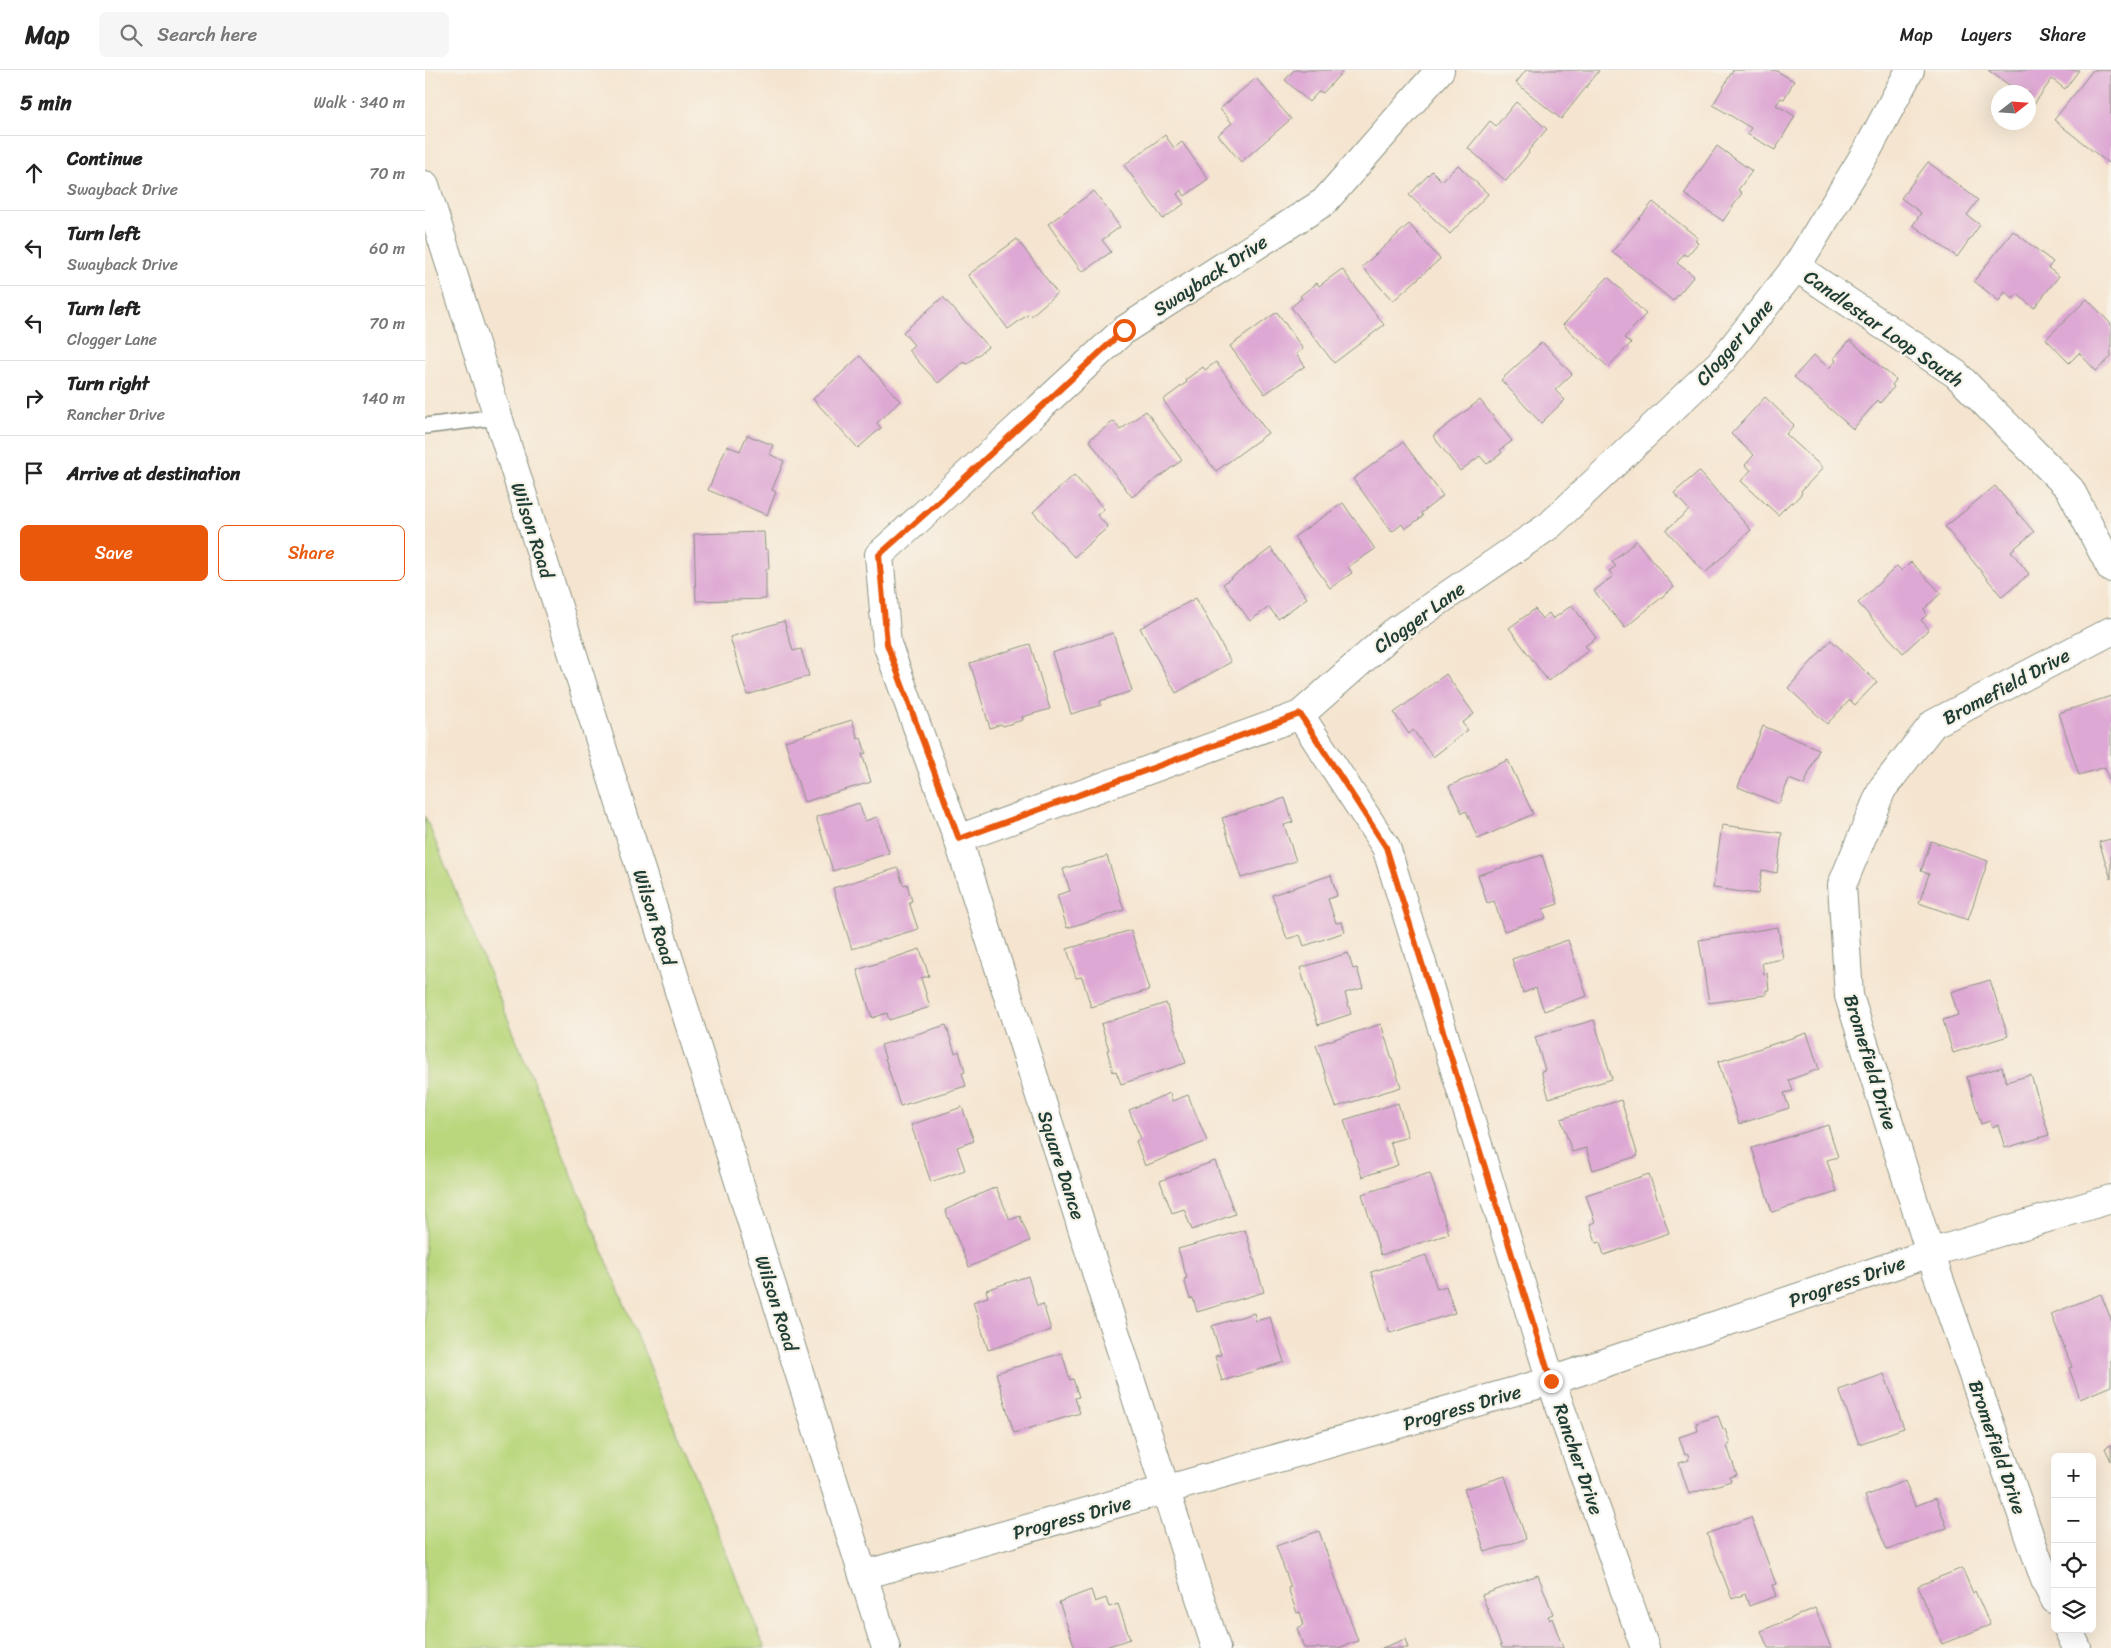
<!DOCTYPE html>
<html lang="en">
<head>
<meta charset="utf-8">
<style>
  body { margin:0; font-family:Sriracha,sans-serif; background:#f6f6f6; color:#222 }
  .controls { position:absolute; right:15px; bottom:15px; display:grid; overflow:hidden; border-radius:8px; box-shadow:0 5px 20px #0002 }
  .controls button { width:45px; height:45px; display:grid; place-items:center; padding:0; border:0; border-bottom:1px solid #e0e0e0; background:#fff; color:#222; font:25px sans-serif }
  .compass { position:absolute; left:1566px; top:15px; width:45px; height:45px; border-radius:50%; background:#fff; box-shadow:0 5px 20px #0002; rotate:73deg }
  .stop { position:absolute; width:15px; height:15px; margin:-11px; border:4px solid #ea580c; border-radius:50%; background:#fff }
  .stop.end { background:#ea580c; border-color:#fff; box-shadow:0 1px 5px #0008 }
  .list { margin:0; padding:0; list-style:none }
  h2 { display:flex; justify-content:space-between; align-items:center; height:65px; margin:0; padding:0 20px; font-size:21px }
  h2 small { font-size:16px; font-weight:400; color:#767676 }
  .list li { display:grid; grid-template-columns:32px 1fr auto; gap:15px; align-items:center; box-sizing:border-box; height:75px; padding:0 20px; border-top:1px solid #e0e0e0 }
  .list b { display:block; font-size:19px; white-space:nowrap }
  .list p { margin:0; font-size:16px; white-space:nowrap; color:#767676 }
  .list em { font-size:16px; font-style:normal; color:#767676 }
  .actions { display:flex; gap:10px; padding:15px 20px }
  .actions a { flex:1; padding:11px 0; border:1px solid #ea580c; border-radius:8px; text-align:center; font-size:18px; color:#ea580c }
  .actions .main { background:#ea580c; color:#fff }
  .icon { flex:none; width:28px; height:28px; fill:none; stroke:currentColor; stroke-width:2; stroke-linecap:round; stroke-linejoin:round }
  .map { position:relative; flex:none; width:1686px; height:1578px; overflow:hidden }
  header { display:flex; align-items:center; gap:30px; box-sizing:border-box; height:70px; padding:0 25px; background:#fff; border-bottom:1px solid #e0e0e0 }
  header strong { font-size:24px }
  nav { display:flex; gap:28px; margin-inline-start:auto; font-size:18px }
  .search { width:350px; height:45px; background:#f6f6f6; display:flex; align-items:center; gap:12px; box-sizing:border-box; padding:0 18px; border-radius:8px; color:#767676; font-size:19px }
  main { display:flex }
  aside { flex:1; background:#fff }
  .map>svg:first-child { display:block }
</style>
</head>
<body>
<header>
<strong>Map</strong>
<div class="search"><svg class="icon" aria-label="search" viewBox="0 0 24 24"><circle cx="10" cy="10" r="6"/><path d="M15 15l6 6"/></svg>Search here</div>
<nav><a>Map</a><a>Layers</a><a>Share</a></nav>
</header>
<main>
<aside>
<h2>5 min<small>Walk · 340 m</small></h2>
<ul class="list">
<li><svg class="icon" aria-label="ahead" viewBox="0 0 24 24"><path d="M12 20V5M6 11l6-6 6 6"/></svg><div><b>Continue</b><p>Swayback Drive</p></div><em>70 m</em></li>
<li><svg class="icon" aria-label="left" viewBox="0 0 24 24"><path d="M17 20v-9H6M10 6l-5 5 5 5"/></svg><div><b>Turn left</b><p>Swayback Drive</p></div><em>60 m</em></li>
<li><svg class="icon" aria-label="left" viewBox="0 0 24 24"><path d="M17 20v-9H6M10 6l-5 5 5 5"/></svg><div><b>Turn left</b><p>Clogger Lane</p></div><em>70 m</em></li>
<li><svg class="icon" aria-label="right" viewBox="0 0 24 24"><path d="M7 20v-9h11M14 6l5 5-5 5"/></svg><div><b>Turn right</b><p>Rancher Drive</p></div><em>140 m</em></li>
<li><svg class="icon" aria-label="arrive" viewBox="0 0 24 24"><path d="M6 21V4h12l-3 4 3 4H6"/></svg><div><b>Arrive at destination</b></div></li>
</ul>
<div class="actions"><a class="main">Save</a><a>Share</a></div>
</aside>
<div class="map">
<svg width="1686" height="1578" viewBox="0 0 1686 1578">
  <rect width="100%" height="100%" fill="#f7f3e8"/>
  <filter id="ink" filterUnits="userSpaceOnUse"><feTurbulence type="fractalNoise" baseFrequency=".02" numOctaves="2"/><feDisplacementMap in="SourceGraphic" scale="10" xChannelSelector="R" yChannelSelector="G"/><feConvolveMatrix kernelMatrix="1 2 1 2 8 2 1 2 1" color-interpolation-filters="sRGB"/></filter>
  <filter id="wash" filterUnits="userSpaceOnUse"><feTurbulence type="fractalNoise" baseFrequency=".0096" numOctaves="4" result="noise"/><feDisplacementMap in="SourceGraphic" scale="20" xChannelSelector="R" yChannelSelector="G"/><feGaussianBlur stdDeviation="1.12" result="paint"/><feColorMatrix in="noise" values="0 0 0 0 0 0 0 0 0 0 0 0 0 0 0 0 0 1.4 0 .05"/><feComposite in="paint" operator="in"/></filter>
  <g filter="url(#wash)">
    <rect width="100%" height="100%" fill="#f5e5d0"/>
    <!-- green -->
    <polygon fill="#bad77d" stroke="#6c8a58" points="0,746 340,1578 0,1578"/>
    <g id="blocks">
      <!-- building -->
      <g fill="#dea8d4">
        <polygon points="869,0 919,0 898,23 894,21 884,32 860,10"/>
        <polygon points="1101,0 1172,0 1174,1 1136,49 1091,13"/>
        <polygon points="1308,0 1350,0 1369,11 1359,29 1356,28 1351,35 1370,46 1350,80 1322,64 1326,58 1288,35"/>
        <polygon points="1563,0 1654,0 1640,19 1627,9 1609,34 1604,30 1604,22 1594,22"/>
        <polygon points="1668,0 1684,0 1686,2 1686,89 1683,93 1629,50"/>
        <polygon points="831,8 866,49 816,92 793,65 807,53 795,39"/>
        <polygon points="1091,32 1122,59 1103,81 1104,83 1081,111 1043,78 1065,51 1071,56"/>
        <polygon points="740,65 749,78 757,72 783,109 760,126 756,120 752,124 759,134 738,149 699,95"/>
        <polygon points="1292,76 1327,101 1313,120 1317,123 1298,151 1259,124"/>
        <polygon points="1503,92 1553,130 1542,145 1555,155 1532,187 1488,155 1496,143 1476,128"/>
        <polygon points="1033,95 1063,124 1025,164 984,125 1007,101 1017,111"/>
        <polygon points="669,121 695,157 677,170 686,182 657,202 623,154"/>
        <polygon points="1228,132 1273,168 1270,171 1273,173 1262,186 1259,184 1252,193 1269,206 1248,231 1187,182"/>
        <polygon points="984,154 1015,189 968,231 937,197"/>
        <polygon points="1588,161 1628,192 1623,198 1634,206 1609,238 1592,224 1588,229 1580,222 1574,231 1549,211"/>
        <polygon points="592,169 632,223 606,246 604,244 583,259 543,205"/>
        <polygon points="917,199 959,255 909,293 866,237 877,228 875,226 892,213 894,216"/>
        <polygon points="1183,207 1221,244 1199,268 1206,273 1183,297 1138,255"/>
        <polygon points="518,227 563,277 542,294 538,292 513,313 483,280 489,275 478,262"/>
        <polygon points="1662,229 1686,254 1686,287 1671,301 1654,283 1644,293 1621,269"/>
        <polygon points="852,242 878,279 871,284 880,296 840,324 805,276"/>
        <polygon points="1425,270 1471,310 1467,315 1469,317 1455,333 1453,330 1428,359 1369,307 1389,285 1404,298 1411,291 1409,288"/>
        <polygon points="1117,272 1147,304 1130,320 1140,330 1116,353 1076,310"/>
        <polygon points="435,286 475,331 452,353 456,358 433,378 388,329"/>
        <polygon points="791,292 843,363 791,401 738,330 762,312 760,310 778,297 780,300"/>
        <polygon points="1340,327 1369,355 1361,364 1398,398 1376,421 1377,423 1368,433 1366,432 1353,445 1316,411 1326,400 1320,395 1329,385 1306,364"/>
        <polygon points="1055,330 1087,371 1075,380 1077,383 1062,394 1055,386 1035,401 1008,366"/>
        <polygon points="721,341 757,390 707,427 664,370 689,351 695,360"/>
        <polygon points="322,365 348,375 344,384 359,391 347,420 351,422 342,445 283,420 302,376 315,381"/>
        <polygon points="978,372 1018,426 996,443 998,446 980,459 977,454 967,462 928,409"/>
        <polygon points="1274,401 1326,460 1280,503 1241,460 1264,440 1249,423"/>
        <polygon points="649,405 679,439 672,445 683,457 649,487 608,442"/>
        <polygon points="1570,416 1609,462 1586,481 1604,504 1577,527 1520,457"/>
        <polygon points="918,433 950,479 923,497 927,503 905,518 869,467"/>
        <polygon points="339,462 340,479 343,480 344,499 341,499 341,529 271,531 269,464"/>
        <polygon points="1211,471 1249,517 1200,558 1169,521 1188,506 1184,501 1191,496 1187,492"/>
        <polygon points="846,478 882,528 853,549 844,537 825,551 798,514"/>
        <polygon points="1486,492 1516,523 1499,539 1502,545 1496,550 1504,559 1478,583 1433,533 1472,496 1477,501"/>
        <polygon points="771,528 806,592 751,623 715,558"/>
        <polygon points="1147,535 1171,568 1160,576 1164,580 1123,611 1084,558 1110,539 1117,549 1124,543 1128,549"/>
        <polygon points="359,551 368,581 376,579 384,606 322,625 305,567"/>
        <polygon points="688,563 707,621 675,631 676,635 646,644 627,583"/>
        <polygon points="1406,570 1452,612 1430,635 1425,630 1402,654 1363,618"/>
        <polygon points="605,574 625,639 597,647 598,650 578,656 576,654 565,658 545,593"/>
        <polygon points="1021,604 1049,644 1037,653 1043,660 1008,687 988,660 984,664 969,643"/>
        <polygon points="1686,626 1686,710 1684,710 1680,697 1654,705 1634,643"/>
        <polygon points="427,650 433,669 436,668 441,683 437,684 446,712 379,732 360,671"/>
        <polygon points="1338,656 1394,679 1379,715 1364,709 1354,734 1313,717"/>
        <polygon points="1083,690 1108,744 1053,769 1041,741 1037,743 1024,716"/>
        <polygon points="860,728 868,752 859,755 871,791 816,808 797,748"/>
        <polygon points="434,733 440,751 452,747 464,783 408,801 391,747"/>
        <polygon points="1297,755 1357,763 1352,803 1337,800 1333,824 1288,818"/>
        <polygon points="1686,769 1686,809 1674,772"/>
        <polygon points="1506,771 1563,791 1543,850 1494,833 1504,804 1496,801"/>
        <polygon points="1117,785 1133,834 1118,839 1121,848 1079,861 1069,831 1062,833 1053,805"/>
        <polygon points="682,786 699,840 642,858 632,825 645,821 638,799"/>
        <polygon points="473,798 478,815 482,814 487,831 484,832 493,859 427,879 408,818"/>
        <polygon points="906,805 912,826 903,829 911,853 917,852 920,862 879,876 875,865 862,869 847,825"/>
        <polygon points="1353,857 1358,889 1337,893 1339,904 1342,903 1344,920 1341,920 1341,925 1284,933 1274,870"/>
        <polygon points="706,860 724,920 666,937 657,907 651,908 642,879"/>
        <polygon points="1143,870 1162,926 1119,941 1111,918 1098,923 1087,889"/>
        <polygon points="495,879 504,906 496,908 505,937 464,950 462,943 447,948 432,900"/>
        <polygon points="923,883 928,899 932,898 938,918 920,923 926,944 893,955 875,898"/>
        <polygon points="1565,910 1583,966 1528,983 1518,950 1533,945 1526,922"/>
        <polygon points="741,933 761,993 696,1014 691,1001 688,1002 682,980 684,980 676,954"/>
        <polygon points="1169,950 1187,1009 1124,1028 1116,1001 1120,1000 1110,967"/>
        <polygon points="956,954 976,1017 911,1037 891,975"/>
        <polygon points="521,955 530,983 534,981 540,1002 537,1003 541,1016 475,1036 456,975"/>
        <polygon points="1382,963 1394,999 1364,1010 1368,1021 1359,1023 1364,1038 1314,1054 1293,992"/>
        <polygon points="1577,997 1581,1012 1606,1005 1624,1065 1580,1078 1573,1055 1567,1057 1565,1051 1556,1054 1542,1007"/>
        <polygon points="745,1023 747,1031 763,1025 782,1071 720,1096 711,1071 716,1069 704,1040"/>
        <polygon points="1196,1030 1213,1086 1168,1100 1161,1078 1147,1082 1136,1049"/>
        <polygon points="973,1033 983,1067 965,1072 973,1095 937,1107 919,1050"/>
        <polygon points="537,1037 549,1071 532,1077 540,1100 506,1112 486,1055"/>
        <polygon points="1403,1055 1413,1087 1402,1090 1412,1122 1347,1142 1327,1078"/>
        <polygon points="790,1091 810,1144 767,1160 759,1139 747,1143 735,1111"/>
        <polygon points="1005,1103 1024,1164 956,1185 937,1124"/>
        <polygon points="1224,1104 1244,1163 1179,1185 1175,1172 1171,1173 1165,1154 1170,1152 1161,1125"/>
        <polygon points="571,1117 585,1150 595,1146 605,1171 544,1197 520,1140"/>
        <polygon points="820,1160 839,1222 772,1242 768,1228 765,1229 759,1209 762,1208 753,1179"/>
        <polygon points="1001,1185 1012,1219 1021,1216 1030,1243 965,1263 946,1202"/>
        <polygon points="603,1206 612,1236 618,1234 626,1260 563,1280 548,1232 563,1227 561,1220"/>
        <polygon points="1676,1224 1686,1249 1686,1316 1655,1329 1644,1298 1647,1297 1626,1244"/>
        <polygon points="829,1243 831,1251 845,1247 859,1292 797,1311 790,1286 796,1285 787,1256"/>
        <polygon points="637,1283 645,1310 648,1309 654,1327 650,1328 655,1343 589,1363 571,1303"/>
        <polygon points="1459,1304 1479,1358 1434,1374 1414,1320"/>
        <polygon points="1293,1346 1298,1359 1300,1359 1305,1374 1302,1376 1312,1405 1305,1407 1306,1411 1264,1424 1254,1393 1264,1390 1263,1384 1260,1385 1254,1367 1273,1361 1271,1353"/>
        <polygon points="1686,1375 1686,1391 1680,1378"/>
        <polygon points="1080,1406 1101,1469 1060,1482 1039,1419"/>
        <polygon points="1480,1411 1490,1436 1511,1428 1522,1458 1462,1480 1440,1426"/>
        <polygon points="1326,1447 1351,1514 1347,1515 1351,1526 1324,1536 1320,1524 1307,1529 1282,1464"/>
        <polygon points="894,1461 933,1571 913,1578 879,1578 872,1558 879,1555 875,1542 872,1543 863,1518 866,1517 851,1476"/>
        <polygon points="1537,1498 1548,1523 1550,1521 1565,1555 1517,1574 1493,1516"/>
        <polygon points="1113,1505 1128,1544 1123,1546 1125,1550 1127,1548 1138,1578 1077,1578 1057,1525"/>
        <polygon points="666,1520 670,1532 681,1528 684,1537 693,1534 705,1569 678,1578 650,1578 634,1532"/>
        <polygon points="1390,1538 1406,1578 1343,1578 1336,1561"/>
        <polygon points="980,1569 983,1578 957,1578"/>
      </g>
    </g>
  </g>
  <g filter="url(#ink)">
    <use href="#blocks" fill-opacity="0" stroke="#8a9182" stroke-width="1"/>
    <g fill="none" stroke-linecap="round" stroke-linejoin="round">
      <!-- service casing -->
      <g stroke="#8a9182" stroke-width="18">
        <polyline id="service" points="0,356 72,347"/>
      </g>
      <!-- minor casing -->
      <g stroke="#8a9182" stroke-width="30">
        <g id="minor">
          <polyline points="1485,0 1443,79 1371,197 1531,304 1645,419 1686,498"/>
          <polyline points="0,115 461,1578"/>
          <polyline points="875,645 961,777 1126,1311 1220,1578"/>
          <polyline points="533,769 875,645 969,562 1125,455 1296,292 1371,197"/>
          <polyline points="438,1505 1126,1311 1505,1183 1686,1129"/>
          <polyline points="1630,1530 1620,1510 1505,1183 1424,926 1417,815 1457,719 1508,654 1686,561"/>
          <polyline points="1643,1559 1652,1578"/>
          <polyline points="791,1578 533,769 462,574 454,485 517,428 699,260 899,132 1015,0"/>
        </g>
      </g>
      <!-- service -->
      <use href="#service" stroke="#fff" stroke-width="15"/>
      <!-- minor -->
      <use href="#minor" stroke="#fff" stroke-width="28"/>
    </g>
  </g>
  <g fill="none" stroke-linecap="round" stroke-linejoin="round" filter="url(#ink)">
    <!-- route -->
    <polyline stroke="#ea580c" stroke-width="6" points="699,260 518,428 454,485 462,574 534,769 875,644 961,777 1126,1311"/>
  </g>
  <g text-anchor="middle" stroke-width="4.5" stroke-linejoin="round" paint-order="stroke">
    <!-- street labels -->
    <g font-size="19" fill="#1f3d34" stroke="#f7f3e8">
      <text transform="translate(785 205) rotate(-33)" y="7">Swayback Drive</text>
      <text transform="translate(1459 258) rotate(35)" y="7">Candlestar Loop South</text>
      <text transform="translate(1309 272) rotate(-49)" y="7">Clogger Lane</text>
      <text transform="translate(108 460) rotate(72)" y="7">Wilson Road</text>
      <text transform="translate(994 547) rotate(-36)" y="7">Clogger Lane</text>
      <text transform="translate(1581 616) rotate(-28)" y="7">Bromefield Drive</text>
      <text transform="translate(230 847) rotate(72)" y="7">Wilson Road</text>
      <text transform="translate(1446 992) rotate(73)" y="7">Bromefield Drive</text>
      <text transform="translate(637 1095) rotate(72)" y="7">Square Dance</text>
      <text transform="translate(1422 1211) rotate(-19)" y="7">Progress Drive</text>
      <text transform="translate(352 1233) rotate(72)" y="7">Wilson Road</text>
      <text transform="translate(1037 1337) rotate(-16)" y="7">Progress Drive</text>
      <text transform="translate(1573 1377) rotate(71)" y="7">Bromefield Drive</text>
      <text transform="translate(1154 1389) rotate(71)" y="7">Rancher Drive</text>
      <text transform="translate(647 1447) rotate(-15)" y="7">Progress Drive</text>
    </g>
  </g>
</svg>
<div class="controls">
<button>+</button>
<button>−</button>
<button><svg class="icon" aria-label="locate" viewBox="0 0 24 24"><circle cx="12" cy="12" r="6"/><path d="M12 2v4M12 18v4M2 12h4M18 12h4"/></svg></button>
<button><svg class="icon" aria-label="layers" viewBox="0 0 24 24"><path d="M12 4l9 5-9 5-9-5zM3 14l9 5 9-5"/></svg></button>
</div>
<svg class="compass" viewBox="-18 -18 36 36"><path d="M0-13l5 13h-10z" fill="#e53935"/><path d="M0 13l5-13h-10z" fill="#767676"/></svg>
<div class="stop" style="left:699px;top:260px"></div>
<div class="stop end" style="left:1126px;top:1311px"></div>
</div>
</main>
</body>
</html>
